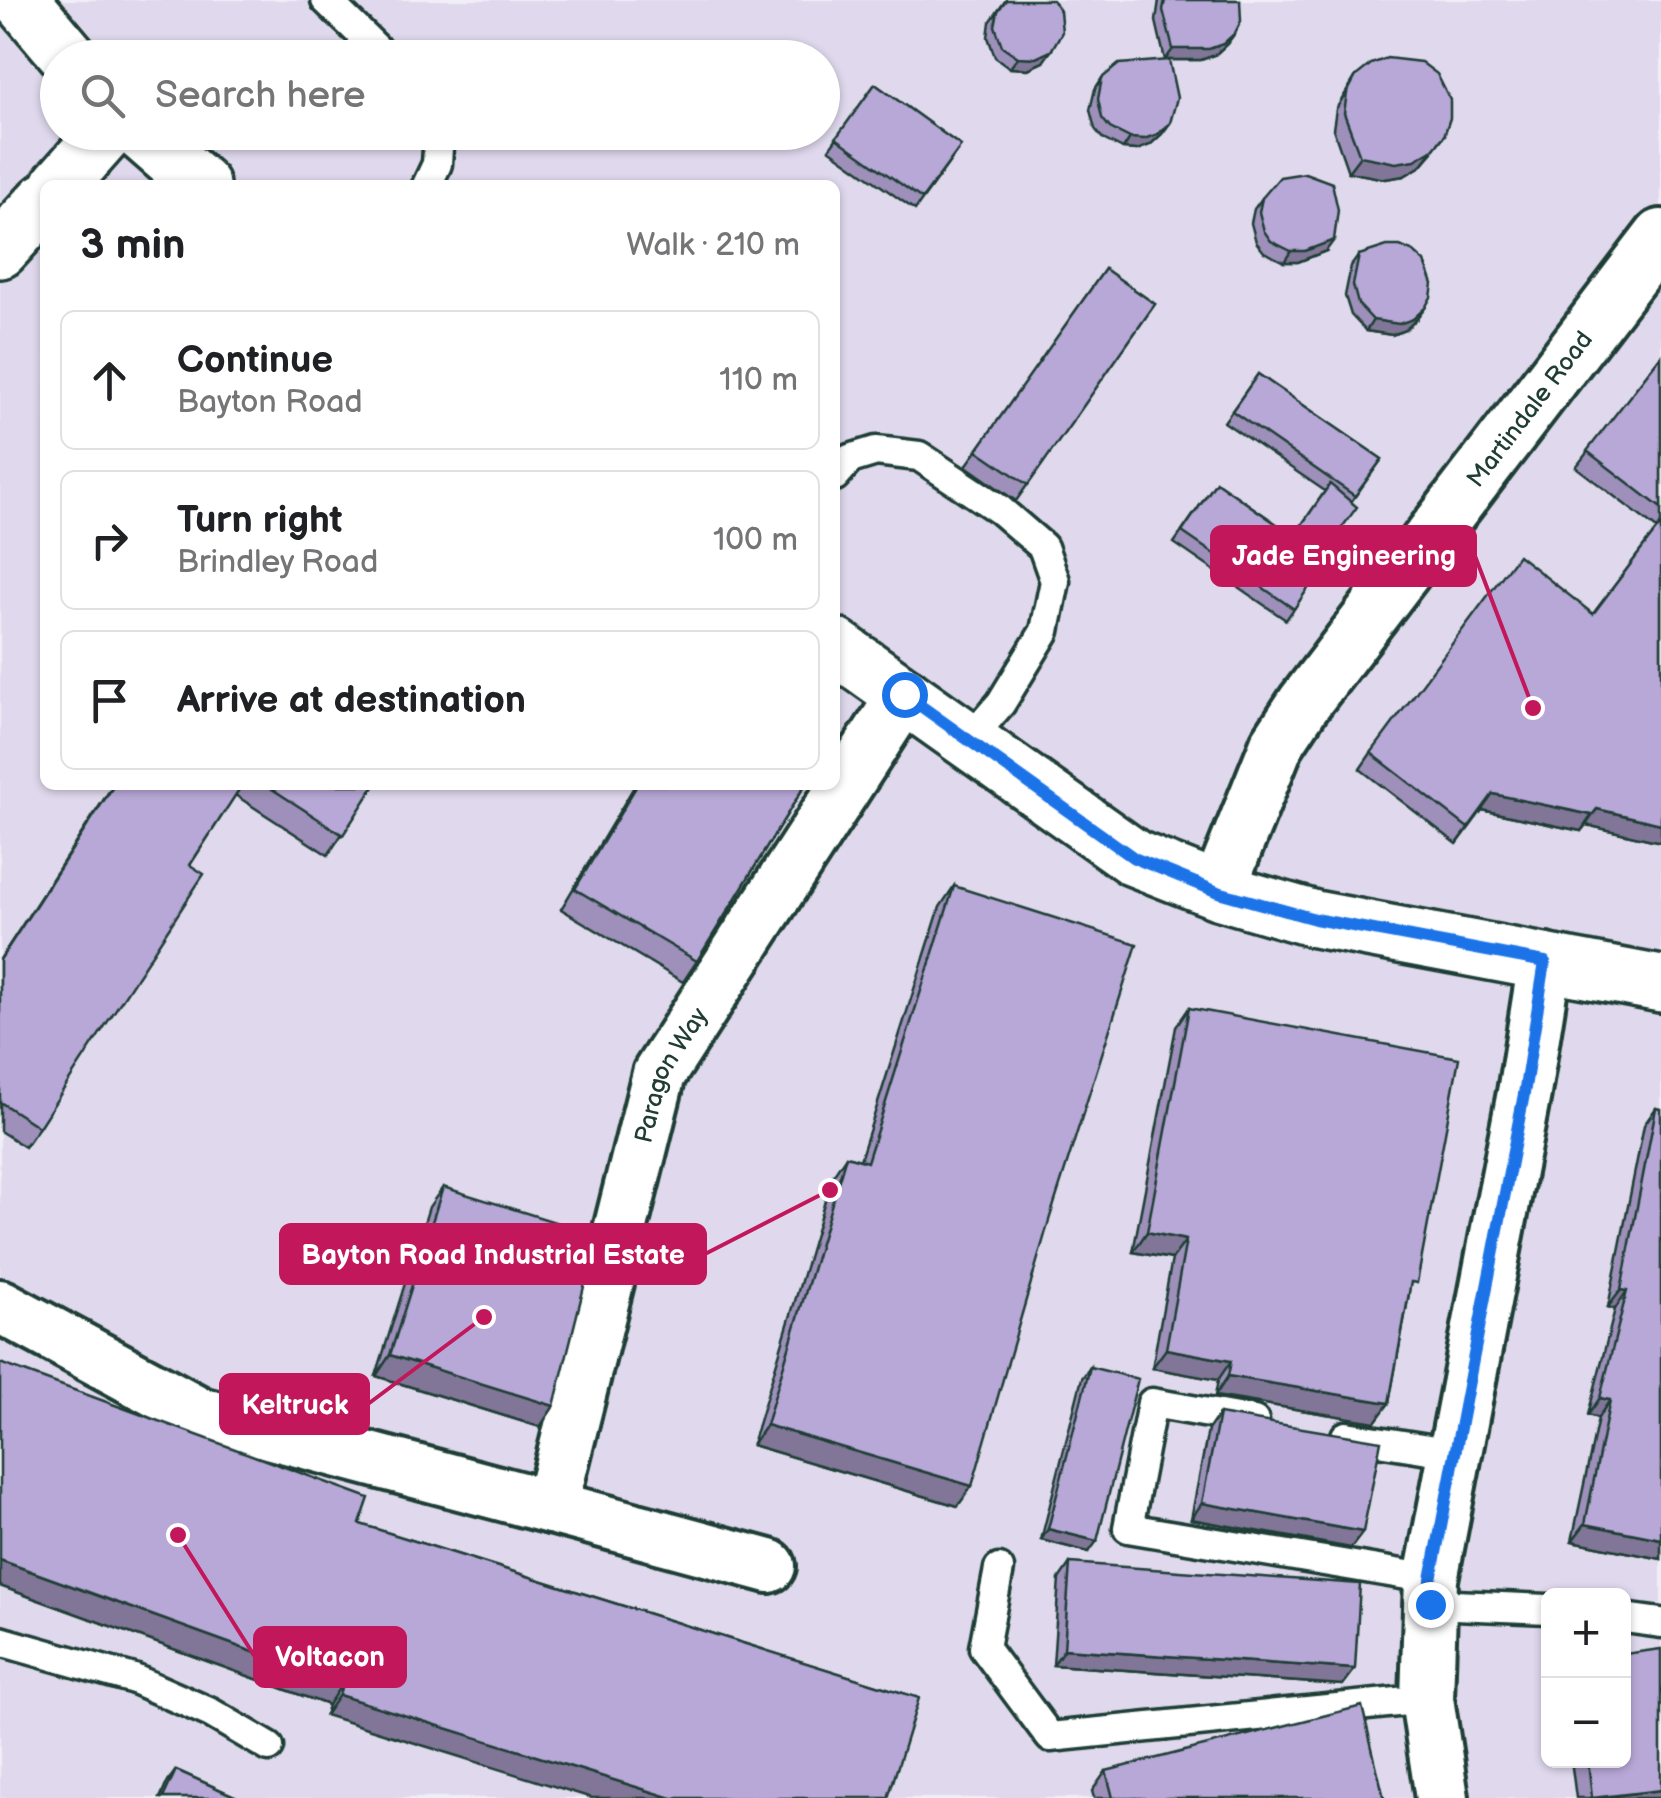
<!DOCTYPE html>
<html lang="en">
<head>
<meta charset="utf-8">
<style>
  body { margin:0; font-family:"Balsamiq Sans",sans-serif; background:#f2f2f2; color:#202124 }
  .controls { position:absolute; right:30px; bottom:30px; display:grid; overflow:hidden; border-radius:15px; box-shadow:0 2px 8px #0004 }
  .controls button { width:90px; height:90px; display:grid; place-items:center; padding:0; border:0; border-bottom:2px solid #e0e0e0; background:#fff; color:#202124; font:50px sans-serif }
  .stop { position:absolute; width:30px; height:30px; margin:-22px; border:8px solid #1a73e8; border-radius:50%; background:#fff }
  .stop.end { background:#1a73e8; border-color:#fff; box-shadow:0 2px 10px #0008 }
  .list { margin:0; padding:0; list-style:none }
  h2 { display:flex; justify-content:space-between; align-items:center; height:130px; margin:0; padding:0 40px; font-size:42px }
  h2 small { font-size:32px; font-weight:400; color:#757577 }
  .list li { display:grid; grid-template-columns:65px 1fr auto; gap:30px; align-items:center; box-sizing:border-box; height:140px; margin:0 20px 20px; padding:0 20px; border:2px solid #e0e0e0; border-radius:15px }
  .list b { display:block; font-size:38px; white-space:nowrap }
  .list p { margin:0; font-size:32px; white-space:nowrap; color:#757577 }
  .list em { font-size:32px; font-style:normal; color:#757577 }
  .icon { flex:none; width:55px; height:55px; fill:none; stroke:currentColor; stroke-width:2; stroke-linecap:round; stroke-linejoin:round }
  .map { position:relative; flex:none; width:1661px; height:1798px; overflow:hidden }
  .search { position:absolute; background:#fff; box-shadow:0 2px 8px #0004; left:40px; top:40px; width:800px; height:110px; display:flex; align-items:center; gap:25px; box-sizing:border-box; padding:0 35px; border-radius:55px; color:#757577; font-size:38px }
  .panel { position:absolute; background:#fff; box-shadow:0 2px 8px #0004; left:40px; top:180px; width:800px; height:610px; border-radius:15px }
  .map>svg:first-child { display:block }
</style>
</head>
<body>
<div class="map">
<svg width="1661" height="1798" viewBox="0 0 1661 1798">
  <rect width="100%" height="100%" fill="#f1eef7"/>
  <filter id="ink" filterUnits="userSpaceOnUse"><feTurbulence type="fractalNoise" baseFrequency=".01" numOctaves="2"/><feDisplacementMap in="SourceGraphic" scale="20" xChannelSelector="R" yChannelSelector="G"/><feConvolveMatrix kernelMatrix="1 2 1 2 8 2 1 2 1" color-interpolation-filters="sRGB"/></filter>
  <g filter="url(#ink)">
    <!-- built -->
    <path fill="#e0d9ee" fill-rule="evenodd" d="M0,0H1661V1798H0ZM58,58H822V132H58ZM45,185H835V785H45ZM1548,1596H1624V1760H1548Z"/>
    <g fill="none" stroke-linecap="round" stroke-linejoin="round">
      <!-- lane casing -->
      <g stroke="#1f3d34" stroke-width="35">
        <g id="lane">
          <polyline points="326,0 386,58"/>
          <polyline points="427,185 437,164 439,132"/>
          <polyline points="835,476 850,459 876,451 919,456 1000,510 1043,547 1055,581 1045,631 1001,703 968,741"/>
          <polyline points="1254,1421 1152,1403 1128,1528 1431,1579"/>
          <polyline points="1346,1436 1454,1453"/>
          <polyline points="999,1569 984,1648 1050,1737 1427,1699"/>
          <polyline points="1431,1604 1548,1609"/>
          <polyline points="1624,1618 1661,1623"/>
          <polyline points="0,1641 134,1679 211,1713 269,1747"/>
        </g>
      </g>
      <!-- street casing -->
      <g stroke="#1f3d34" stroke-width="60">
        <g id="street">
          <path id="s1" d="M1218,891L1277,744L1304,703L1661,236"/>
          <path id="s2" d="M0,1306L200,1414L551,1507L659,1074L905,694"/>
          <polyline points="551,1507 769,1566"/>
          <polyline points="1442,1798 1427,1699 1431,1579 1524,1093 1545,961"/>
        </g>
      </g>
      <!-- secondary casing -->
      <g stroke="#1f3d34" stroke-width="62">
        <g id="secondary">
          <polyline points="21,0 70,58"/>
          <polyline points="140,132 201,185"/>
          <polyline points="60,185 107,132"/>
          <polyline points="0,250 45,201"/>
          <polyline points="835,646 1134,858 1218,891 1315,919 1661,984"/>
        </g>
      </g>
      <!-- lane -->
      <use href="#lane" stroke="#fff" stroke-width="28"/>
      <!-- street -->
      <use href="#street" stroke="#fff" stroke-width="52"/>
      <!-- secondary -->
      <use href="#secondary" stroke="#fff" stroke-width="55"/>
    </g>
    <!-- wall -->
    <g fill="#9e90ba" stroke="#1f3d34" stroke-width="2.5">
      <polygon points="1006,0 1043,62 1028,69 1010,68 995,57 988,37 990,22"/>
      <polygon points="1159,0 1240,0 1235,33 1227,44 1215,55 1201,60 1165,60 1156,21"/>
      <polygon points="1356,76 1433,152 1421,166 1404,176 1385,179 1348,172 1333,129 1336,109"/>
      <polygon points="1102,78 1170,123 1162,134 1150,145 1137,150 1123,149 1103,139 1095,129 1090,110 1095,89"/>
      <polygon points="875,84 961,146 915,210 829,149"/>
      <polygon points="1262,198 1326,251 1298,262 1284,262 1264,252 1256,242 1251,223 1254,209"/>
      <polygon points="1359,255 1417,319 1405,330 1392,335 1366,331 1351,315 1345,296 1351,266"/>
      <polygon points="1105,269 1155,304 1016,501 966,466"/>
      <polygon points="1661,356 1661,842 1586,825 1581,831 1482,810 1457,844 1360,769 1371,753 1593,614 1657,529 1576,467"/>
      <polygon points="1258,374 1382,459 1351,502 1322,555 1328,559 1286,620 1174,543 1216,482 1294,536 1325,491 1224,422"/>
      <polygon points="113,785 375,785 328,855 235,795 190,865 39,1127 25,1147 0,1131 0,959"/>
      <polygon points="635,785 805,785 697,961 683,982 561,909"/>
      <polygon points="954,886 958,1506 752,1445 832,1177 846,1156 860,1160 940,907"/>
      <polygon points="1189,1008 1409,1294 1389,1403 1375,1422 1215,1396 1218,1380 1152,1368 1172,1259 1133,1252 1176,1027"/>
      <polygon points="1656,1108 1661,1109 1661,1559 1572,1541 1598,1418 1588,1415 1615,1309 1608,1307 1644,1125"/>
      <polygon points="443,1187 540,1427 376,1376 429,1207"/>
      <polygon points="1090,1367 1089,1552 1041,1540 1082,1378"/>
      <polygon points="1219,1414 1363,1532 1351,1548 1191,1519 1208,1430"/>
      <polygon points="360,1524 919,1698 325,1715 328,1705 0,1586"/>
      <polygon points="1070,1563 1343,1685 1053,1665 1059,1579"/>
      <polygon points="1571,1760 1624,1760 1661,1798 1576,1798"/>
      <polygon points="176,1770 239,1798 160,1798 168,1781"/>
      <polygon points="1106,1771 1384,1798 1094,1798 1092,1791"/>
    </g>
    <!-- shaded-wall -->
    <g fill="#817697" stroke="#1f3d34" stroke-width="2.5">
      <polygon points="1235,33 1227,44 1215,55 1201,60 1165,60 1173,49"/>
      <polygon points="1051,51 1043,62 1028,69 1010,68 1018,57"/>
      <polygon points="1170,123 1162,134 1150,145 1137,150 1123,149 1130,138"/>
      <polygon points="1444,136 1421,166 1404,176 1385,179 1348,172 1360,156"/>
      <polygon points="1334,240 1326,251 1298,262 1284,262 1291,251"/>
      <polygon points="1425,308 1417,319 1405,330 1392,335 1366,331 1373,320"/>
      <polygon points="1493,794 1592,815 1581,831 1482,810 1457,844"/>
      <polygon points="1597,809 1661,824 1661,842 1586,825"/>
      <polygon points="1147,1232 1186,1240 1172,1259 1133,1252"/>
      <polygon points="1621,1290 1627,1291 1615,1309 1608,1307"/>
      <polygon points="1166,1349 1231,1361 1218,1380 1152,1368"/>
      <polygon points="390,1355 554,1406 540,1427 376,1376"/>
      <polygon points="1228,1376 1389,1403 1375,1422 1215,1396"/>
      <polygon points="1600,1398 1610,1400 1598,1418 1588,1415"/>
      <polygon points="766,1425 972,1486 958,1506 752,1445"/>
      <polygon points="1202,1503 1363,1532 1351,1548 1191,1519"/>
      <polygon points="1585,1524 1661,1539 1661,1559 1572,1541"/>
      <polygon points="1048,1529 1097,1541 1089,1552 1041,1540"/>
      <polygon points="0,1560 342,1684 328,1705 0,1586"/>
      <polygon points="1064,1649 1355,1669 1343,1685 1053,1665"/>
      <polygon points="339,1695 672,1798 592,1798 325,1715"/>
      <polygon points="1661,1790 1661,1798 1597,1798"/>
    </g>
    <!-- building -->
    <g fill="#b8a8d8" stroke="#1f3d34" stroke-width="2.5">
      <polygon points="1006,0 1053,0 1060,11 1062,32 1051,51 1036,58 1018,57 1002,46 995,26 998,11"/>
      <polygon points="1165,0 1240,0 1241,21 1235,33 1223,44 1209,49 1173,49 1163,10"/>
      <polygon points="1387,58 1421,62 1437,74 1450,100 1450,118 1444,136 1432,150 1415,160 1396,163 1360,156 1344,113 1347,93 1356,76 1371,64"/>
      <polygon points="1169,60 1177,98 1170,123 1158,134 1144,139 1130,138 1110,128 1102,118 1098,99 1102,78 1119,64"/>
      <polygon points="875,84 961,146 922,199 836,138"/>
      <polygon points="1305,173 1332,183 1338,210 1334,240 1305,251 1291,251 1271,241 1264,231 1259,212 1262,198 1280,177"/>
      <polygon points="1387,246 1400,246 1414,252 1425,262 1433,284 1431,297 1425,308 1413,319 1399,324 1373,320 1358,304 1353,285 1359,255"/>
      <polygon points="1105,269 1155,304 1028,485 977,450"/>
      <polygon points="1661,356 1661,508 1587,451"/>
      <polygon points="1258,374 1382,459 1355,496 1232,411"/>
      <polygon points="1216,482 1294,536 1330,484 1357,507 1322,555 1328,559 1294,609 1182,532"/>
      <polygon points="1661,524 1661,824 1597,809 1592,815 1493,794 1468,828 1371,753 1518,555 1593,614"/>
      <polygon points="114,785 242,785 190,865 204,874 39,1127 0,1102 0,960"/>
      <polygon points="266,785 375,785 343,835"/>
      <polygon points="637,785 805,785 697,961 575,889"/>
      <polygon points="954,886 1137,944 1050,1217 972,1486 766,1425 846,1156 867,1162"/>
      <polygon points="1189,1008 1459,1058 1417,1283 1411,1282 1389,1403 1228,1376 1231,1361 1166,1349 1186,1240 1147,1232"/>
      <polygon points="1656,1108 1661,1109 1661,1539 1585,1524 1610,1400 1600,1398 1627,1291 1621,1290"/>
      <polygon points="443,1187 597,1235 554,1406 390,1355"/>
      <polygon points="0,1363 369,1498 360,1524 919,1698 888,1798 672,1798 339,1695 342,1684 0,1560"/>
      <polygon points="1090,1367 1138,1379 1097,1541 1048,1529"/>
      <polygon points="1219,1414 1381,1441 1363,1532 1202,1503"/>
      <polygon points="1070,1563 1360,1584 1355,1669 1064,1649"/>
      <polygon points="1661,1649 1661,1790 1592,1798 1588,1760 1624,1760 1624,1654"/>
      <polygon points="1362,1706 1384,1798 1113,1798 1106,1771"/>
      <polygon points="176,1770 239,1798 163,1798"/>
    </g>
  </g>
  <g fill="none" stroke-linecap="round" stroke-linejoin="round" filter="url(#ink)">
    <!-- route -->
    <polyline stroke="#1a73e8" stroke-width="12" points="904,694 1134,858 1218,892 1315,919 1545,962 1524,1094 1431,1579 1430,1604"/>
  </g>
  <g text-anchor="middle" stroke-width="8" stroke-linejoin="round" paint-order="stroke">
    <!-- street labels -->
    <g font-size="25" fill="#1f3d34" stroke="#fff">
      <text dy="9" stroke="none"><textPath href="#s1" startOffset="578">Martindale Road</textPath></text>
      <text dy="9" stroke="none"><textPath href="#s2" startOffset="1040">Paragon Way</textPath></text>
    </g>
  </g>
  <!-- callouts -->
  <path fill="none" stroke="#c2185b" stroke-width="4" d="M1533 708L1475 556M830 1190L705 1254M484 1317L368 1404M178 1535L255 1657"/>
  <g fill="#c2185b" stroke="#fff" stroke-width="4">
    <circle cx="1533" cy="708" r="10"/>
    <circle cx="830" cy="1190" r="10"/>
    <circle cx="484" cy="1317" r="10"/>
    <circle cx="178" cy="1535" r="10"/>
  </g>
  <g fill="#c2185b" stroke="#c2185b" stroke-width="4">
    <rect x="1212" y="527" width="263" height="58" rx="10"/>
    <rect x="281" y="1225" width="424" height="58" rx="10"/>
    <rect x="221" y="1375" width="147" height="58" rx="10"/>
    <rect x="255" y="1628" width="150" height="58" rx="10"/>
  </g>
  <g font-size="28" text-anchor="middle" font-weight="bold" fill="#fff">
    <text x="1344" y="565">Jade Engineering</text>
    <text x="493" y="1264">Bayton Road Industrial Estate</text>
    <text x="295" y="1414">Keltruck</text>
    <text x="330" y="1666">Voltacon</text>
  </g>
</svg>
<div class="controls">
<button>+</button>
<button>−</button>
</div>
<div class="stop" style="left:904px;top:694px"></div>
<div class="stop end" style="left:1430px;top:1604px"></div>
<div class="search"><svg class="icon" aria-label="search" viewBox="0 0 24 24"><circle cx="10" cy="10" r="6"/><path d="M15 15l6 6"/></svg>Search here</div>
<section class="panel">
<h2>3 min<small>Walk · 210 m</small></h2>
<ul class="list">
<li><svg class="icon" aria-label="ahead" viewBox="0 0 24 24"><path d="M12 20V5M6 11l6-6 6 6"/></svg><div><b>Continue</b><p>Bayton Road</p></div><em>110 m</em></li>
<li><svg class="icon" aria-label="right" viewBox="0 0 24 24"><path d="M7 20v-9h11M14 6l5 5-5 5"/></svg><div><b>Turn right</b><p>Brindley Road</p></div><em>100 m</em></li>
<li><svg class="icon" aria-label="arrive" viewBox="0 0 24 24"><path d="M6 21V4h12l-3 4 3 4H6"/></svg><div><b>Arrive at destination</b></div></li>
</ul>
</section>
</div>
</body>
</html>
